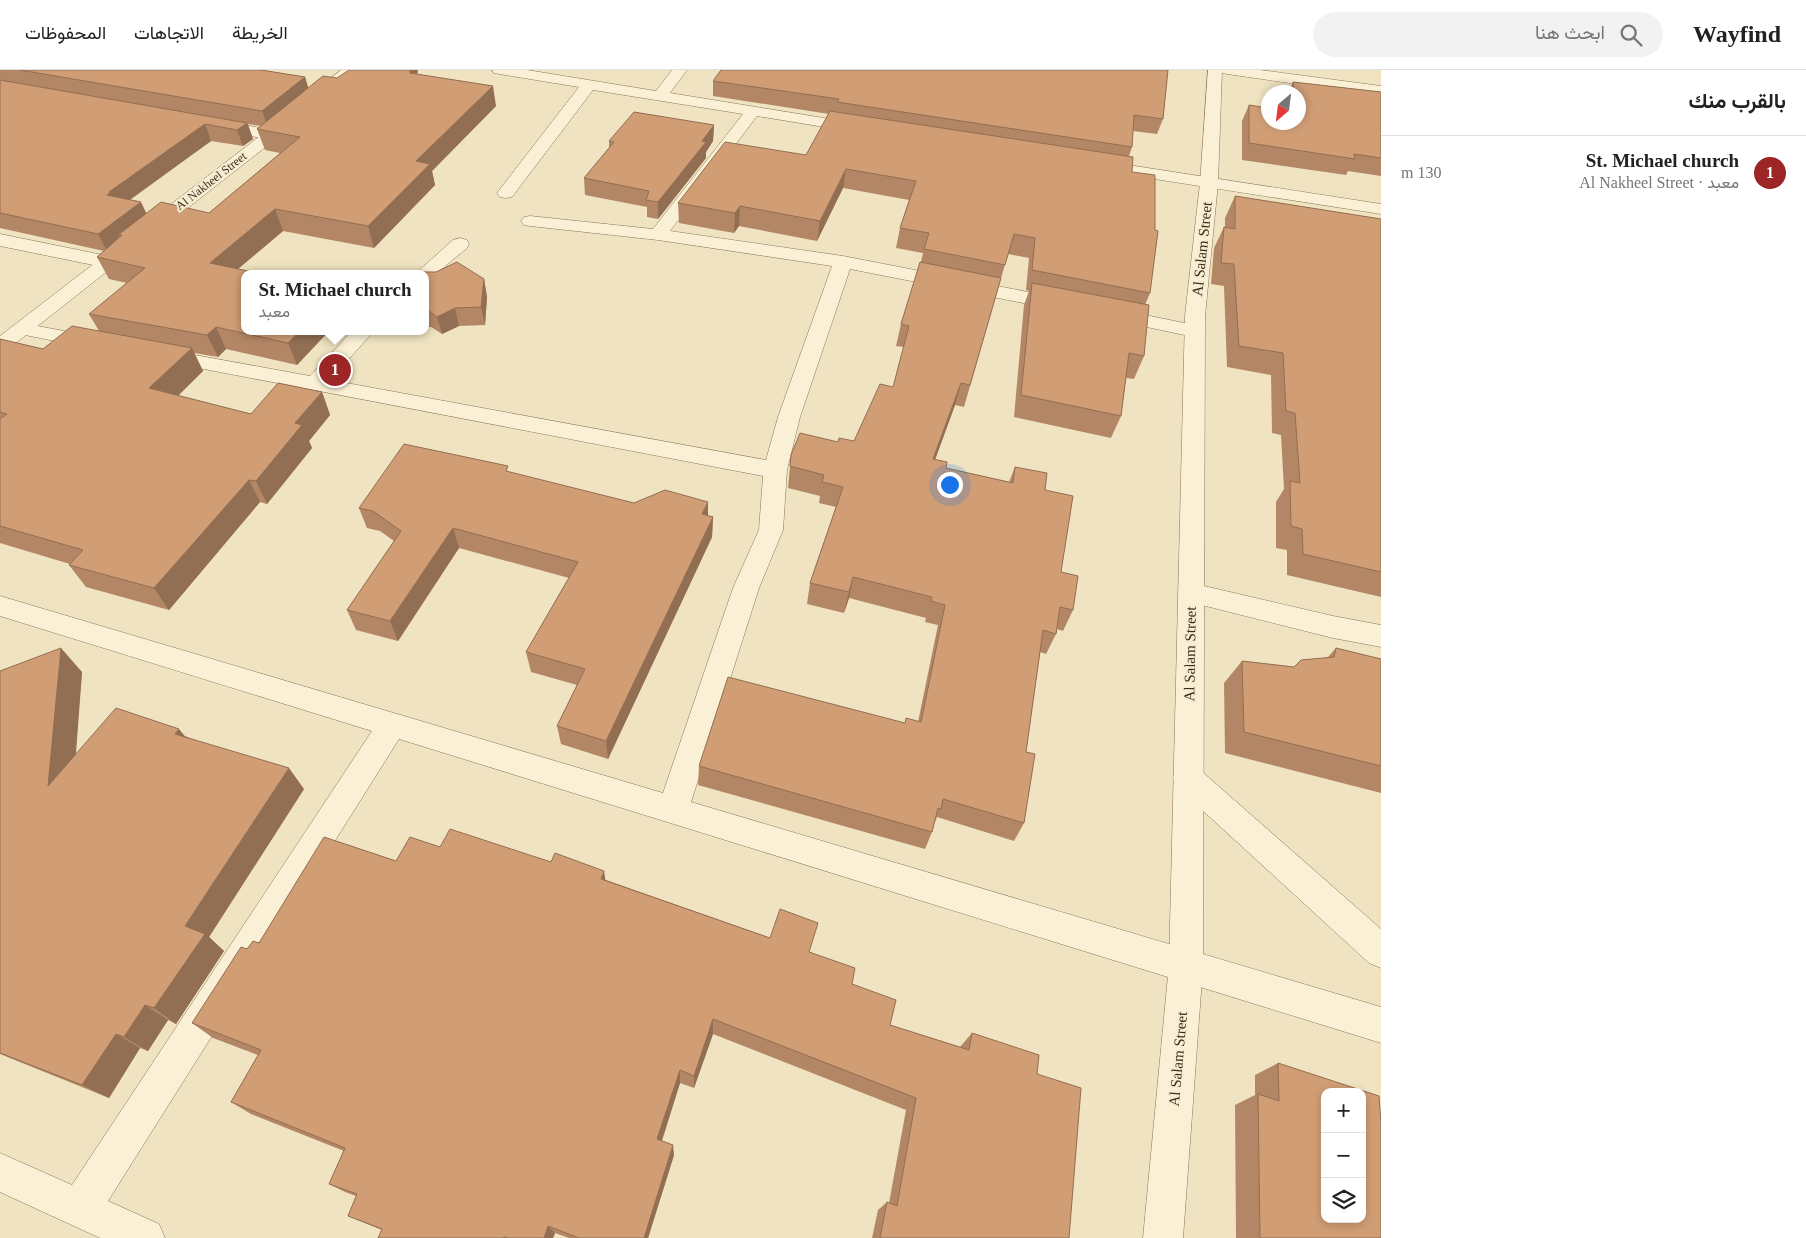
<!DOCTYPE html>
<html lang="ar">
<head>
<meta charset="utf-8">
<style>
  body { margin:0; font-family:"Times New Roman",Vazirmatn,serif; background:#f2f2f2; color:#222; direction:rtl }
  .controls { position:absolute; right:15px; bottom:15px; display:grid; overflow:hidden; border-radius:10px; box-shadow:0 2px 8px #0003 }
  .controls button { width:45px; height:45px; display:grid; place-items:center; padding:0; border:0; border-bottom:1px solid #e0e0e0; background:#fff; color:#222; font:25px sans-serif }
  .compass { position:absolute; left:1261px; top:15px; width:45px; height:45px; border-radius:50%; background:#fff; box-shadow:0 2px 8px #0003; rotate:208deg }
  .you { position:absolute; left:949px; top:414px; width:18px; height:18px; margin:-12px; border:4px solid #fff; border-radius:50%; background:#1a73e8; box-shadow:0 0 0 8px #1a73e833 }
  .badge { display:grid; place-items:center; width:32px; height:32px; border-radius:50%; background:#9c2625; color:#fff; font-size:16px; font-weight:700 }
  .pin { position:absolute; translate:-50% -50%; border:2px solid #fff; box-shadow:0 1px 5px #0006 }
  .popup { position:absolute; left:241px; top:200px; width:188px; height:65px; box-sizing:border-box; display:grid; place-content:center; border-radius:10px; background:#fff; filter:drop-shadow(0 1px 4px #0005); font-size:16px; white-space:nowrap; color:#767676 }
  .popup b { font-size:19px; color:#222 }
  .popup::after { content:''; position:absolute; left:50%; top:100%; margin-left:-10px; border:10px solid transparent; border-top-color:#fff }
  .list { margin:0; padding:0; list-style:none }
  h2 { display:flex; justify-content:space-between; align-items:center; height:65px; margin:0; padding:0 20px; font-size:21px }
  h2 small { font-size:16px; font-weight:400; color:#767676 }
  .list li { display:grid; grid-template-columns:32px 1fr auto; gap:15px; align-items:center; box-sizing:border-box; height:75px; padding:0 20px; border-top:1px solid #e0e0e0 }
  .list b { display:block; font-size:19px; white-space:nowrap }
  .list p { margin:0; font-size:16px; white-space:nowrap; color:#767676 }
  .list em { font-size:16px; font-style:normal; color:#767676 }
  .icon { flex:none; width:28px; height:28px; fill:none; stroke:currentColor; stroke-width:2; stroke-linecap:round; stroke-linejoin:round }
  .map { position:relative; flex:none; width:1381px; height:1168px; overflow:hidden; direction:ltr }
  header { display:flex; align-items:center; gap:30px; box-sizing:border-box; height:70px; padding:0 25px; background:#fff; border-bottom:1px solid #e0e0e0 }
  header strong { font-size:24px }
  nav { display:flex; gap:28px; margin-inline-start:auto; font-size:18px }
  .search { width:350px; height:45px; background:#f2f2f2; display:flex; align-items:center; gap:12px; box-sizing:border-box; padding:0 18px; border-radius:28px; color:#767676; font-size:19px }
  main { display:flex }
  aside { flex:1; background:#fff }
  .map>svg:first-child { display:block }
</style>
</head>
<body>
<header>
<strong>Wayfind</strong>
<div class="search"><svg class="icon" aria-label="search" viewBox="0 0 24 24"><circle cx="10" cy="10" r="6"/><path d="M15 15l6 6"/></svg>ابحث هنا</div>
<nav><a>الخريطة</a><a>الاتجاهات</a><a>المحفوظات</a></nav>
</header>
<main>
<aside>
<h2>بالقرب منك<small></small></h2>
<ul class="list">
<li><span class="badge">1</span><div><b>St. Michael church</b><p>معبد · Al Nakheel Street</p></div><em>130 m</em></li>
</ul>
</aside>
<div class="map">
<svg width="1381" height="1168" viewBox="0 0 1381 1168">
  <rect width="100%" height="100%" fill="#f0e3c1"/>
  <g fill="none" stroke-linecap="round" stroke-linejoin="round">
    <!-- minor casing -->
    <g stroke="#8a7458" stroke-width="1">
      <g id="minor">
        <polygon points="492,0 527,0 656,21 672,0 687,0 670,23 867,55 869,58 867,61 861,63 757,46 670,161 843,186 1064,229 1071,231 1074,235 1071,239 1064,241 850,199 800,347 787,400 783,460 759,518 691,732 1381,937 1381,973 399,669 108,1131 159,1154 165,1168 100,1168 0,1122 0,1083 72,1115 372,661 0,546 0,526 663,723 733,518 759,460 763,406 162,291 155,290 152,285 155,280 162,279 310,306 352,261 374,261 330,310 766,390 778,347 832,196 658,170 530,156 524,155 521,151 524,147 530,146 653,159 743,44 593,20 512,127 506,128 500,127 497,123 579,17 499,4 494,3"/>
        <polygon points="1220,0 1260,0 1381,16 1381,26 1227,4 1222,3"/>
        <polygon points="213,49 271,60 277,62 279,65 277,68 271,70 207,57 205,54 207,51"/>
        <polygon points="1096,90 1381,134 1381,144 1090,99 1088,95 1090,91"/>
        <polygon points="0,164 108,186 115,188 117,192 115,196 108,198 0,176"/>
        <polygon points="460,168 467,170 469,174 467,178 431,208 425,210 425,204 415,204 453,170"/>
        <polygon points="1111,238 1194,255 1201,257 1204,261 1201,265 1194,267 1104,248 1101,244 1104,240"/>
        <polygon points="22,253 95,267 102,269 105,273 102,277 95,279 15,263 12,259 15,255"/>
        <polygon points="1191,513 1333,546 1381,555 1381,577 1333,568 1182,530 1178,523 1182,516"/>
        <polygon points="1188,695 1199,699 1381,859 1381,898 1369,893 1177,717 1173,708 1177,699"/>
      </g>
    </g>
    <!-- tertiary casing -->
    <g stroke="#8a7458" stroke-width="1">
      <g id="tertiary">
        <polygon points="341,0 357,0 277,68 7,280 0,282 0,266 265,62"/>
        <polygon points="1208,0 1222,0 1218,113 1205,246 1203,895 1183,1168 1143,1168 1169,895 1185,246 1200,113"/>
      </g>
    </g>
    <!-- minor -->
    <use href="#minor" fill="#faf0d5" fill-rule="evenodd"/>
    <!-- tertiary -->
    <use href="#tertiary" fill="#faf0d5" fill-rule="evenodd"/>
  </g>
  <!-- wall -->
  <g fill="#b38765" fill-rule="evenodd">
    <path d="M0,0H261L305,7L308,18L337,8L417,4L496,36L432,101L435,115L374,178L283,161L238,199L329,261L297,295L226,279L218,287L194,283L203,301L178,326L251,344L322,322L330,345L309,371L312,378L267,434L260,432L169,540L86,517L69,495L70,494L0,473V269L43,279L99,261L89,244L127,213L109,209L97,187L104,181L0,158ZM248,54L261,56L257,59L265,80L280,83L209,143H146L130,130L211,71L243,76L253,69Z"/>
    <polygon points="1168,0 1163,49 1157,64 1133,61 1132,77 1129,86 1150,223 1145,235 1144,286 1134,309 1126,308 1121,346 1111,368 1014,347 1024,235 1029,221 1026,220 1029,188 1008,184 964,337 955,335 935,390 946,398 1009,412 1015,397 1045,420 1061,502 1073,540 1063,561 1057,559 1056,564 1046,584 1040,582 1026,682 1024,753 1014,771 937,747 934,754 932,762 925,779 698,715 699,696 905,653 918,652 938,555 925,552 926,548 849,528 844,543 807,534 810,513 836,437 819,433 820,426 788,418 791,385 838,372 854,371 893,317 904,277 896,276 901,254 921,192 923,183 896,178 900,158 909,130 843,118 817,171 739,156 734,163 679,153 678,133 806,85 829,44 713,26 713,11"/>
    <polygon points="1293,12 1381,22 1381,106 1348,101 1346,105 1242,90 1242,51 1249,35 1298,52 1298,22 1288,22"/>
    <polygon points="714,55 713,71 706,82 706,88 658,149 647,147 647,137 585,125 584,108 609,78 609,71"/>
    <polygon points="1235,126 1381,149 1381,527 1287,505 1287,480 1276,478 1276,432 1284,419 1281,365 1272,363 1271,305 1227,297 1224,216 1211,214 1214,178 1224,157 1225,157 1225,148"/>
    <polygon points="425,204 484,209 487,227 485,255 459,256 442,264 431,257 425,257"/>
    <polygon points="509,402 634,433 713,447 712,467 608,689 561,674 557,656 577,615 531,602 526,582 569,508 459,478 398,571 356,560 347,540 394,471 380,461 367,458 359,438"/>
    <polygon points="1336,578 1381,589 1381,723 1225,683 1224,613 1242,591 1294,597 1328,587"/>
    <polygon points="0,601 82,602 75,684 185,666 304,719 209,867 224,881 176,954 168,950 148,981 140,978 109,1028 0,984"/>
    <polygon points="440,777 606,810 810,882 852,914 890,955 960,977 972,963 1037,1004 1069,1168 872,1168 878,1140 887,1132 889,1133 906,1040 713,964 694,1018 680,1013 662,1071 674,1085 648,1168 569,1168 555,1163 553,1168 378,1168 382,1160 348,1146 356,1126 345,1122 329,1114 344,1081 251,1044 231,1032 258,985 213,968 192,953 247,879 396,791"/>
    <polygon points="1278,993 1381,1168 1236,1168 1235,1035 1255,1025 1255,1005"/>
  </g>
  <!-- shaded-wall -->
  <g fill="#926e52">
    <polygon points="410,0 418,0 414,23 410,3"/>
    <polygon points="305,7 310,23 268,57 262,41"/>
    <polygon points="493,16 496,36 432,101 435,115 374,178 368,156 416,91"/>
    <polygon points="247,53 253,69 243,76 237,60"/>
    <polygon points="205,54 211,71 118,138 107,125 109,122"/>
    <polygon points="714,55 713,71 706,82 706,88 658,149 658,132"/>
    <polygon points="846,99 843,118 817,171 820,151"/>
    <polygon points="141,132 149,149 118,165 121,170 107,181 98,164"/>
    <polygon points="740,136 739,156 734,163 735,143"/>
    <polygon points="275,139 283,161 219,215 210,193"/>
    <polygon points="484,209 487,227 485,255 481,237"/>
    <polygon points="455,238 459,256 442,264 437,247"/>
    <polygon points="216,257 226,279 218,287 207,265"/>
    <polygon points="300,261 329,261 297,295 288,273"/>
    <polygon points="192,278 203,301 162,341 149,318"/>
    <polygon points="961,313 955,335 927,411 933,389"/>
    <polygon points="322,322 330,345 309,371 312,378 267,434 256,411 295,353"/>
    <polygon points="249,410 260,432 169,540 154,518"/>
    <polygon points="708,432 708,453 702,444"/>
    <polygon points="713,447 712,467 608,689 606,671"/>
    <polygon points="453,458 459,478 398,571 390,551"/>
    <polygon points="853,507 849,528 844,543 849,522"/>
    <polygon points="61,578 82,602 72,737 48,716"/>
    <polygon points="179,659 197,681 175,664"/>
    <polygon points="289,698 304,719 209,867 224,881 176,954 154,938 185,856"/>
    <polygon points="604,801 607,820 601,809"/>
    <polygon points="145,935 168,950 148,981 124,967"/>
    <polygon points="713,949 713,964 694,1018 694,1006"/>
    <polygon points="116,964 140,978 109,1028 82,1015"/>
    <polygon points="680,1000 680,1013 659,1079 657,1069"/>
    <polygon points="673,1075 674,1085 648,1168 644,1168"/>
    <polygon points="548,1156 555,1163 553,1168 544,1168"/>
  </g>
  <!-- building -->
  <g fill="#d09d75" stroke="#926e52" fill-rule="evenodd">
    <polygon points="20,0 261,0 305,7 262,41"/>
    <polygon points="349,0 410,0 410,3 493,16 416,91 430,94 368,156 275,139 210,193 262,204 245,204 245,261 300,261 288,273 216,257 207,265 89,244 145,198 97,187 122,165 118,165 161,132 209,143 300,67 257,59 323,6 337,8"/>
    <polygon points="721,0 1168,0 1163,49 1134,45 1132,77 837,32 839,29 713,11"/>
    <polygon points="0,10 247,53 237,60 205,54 109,122 111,122 107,125 141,132 98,164 0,143"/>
    <polygon points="1293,12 1381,22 1381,88 1354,84 1355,89 1249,73 1249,35 1268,38 1268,52 1298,52 1298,22 1294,22"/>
    <polygon points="830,41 1133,87 1132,102 1155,105 1155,160 1158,161 1150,223 1032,200 1035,168 1014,164 1005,195 924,179 929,163 900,158 916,111 846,99 820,151 740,136 735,143 678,133 725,72 806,85"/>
    <polygon points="634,42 714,55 702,71 706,72 658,132 646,130 649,121 584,108 614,72 609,71"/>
    <polygon points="1235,126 1381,149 1381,502 1303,484 1302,459 1291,456 1290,411 1300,413 1295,343 1286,341 1283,283 1239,276 1234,194 1221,193 1224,157 1235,159"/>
    <polygon points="457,192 484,209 481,237 455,238 437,247 426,239 425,239 425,204 414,204 414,202 436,202"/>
    <polygon points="920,192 1001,208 970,315 961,313 933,389 947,392 946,398 1013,413 1015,397 1047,403 1045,420 1073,426 1061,502 1078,506 1073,540 1060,537 1056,564 1043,560 1026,682 1035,684 1024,753 943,729 941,739 938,738 932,762 699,696 728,607 905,653 906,648 921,652 945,535 931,531 932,527 853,507 849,522 810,513 843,417 822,412 824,405 790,396 791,385 800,363 838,372 839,368 854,371 880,314 893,317 909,256 901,254"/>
    <polygon points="1032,213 1149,235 1144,286 1129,283 1121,346 1021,325"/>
    <polygon points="72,256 192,278 149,318 251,344 278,313 322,322 295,353 302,355 256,411 249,410 154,518 69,495 83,480 0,456 0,349 7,344 0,342 0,269 43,279"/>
    <polygon points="404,374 508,396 506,401 634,433 665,420 708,432 702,444 713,447 606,671 557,656 585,599 526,582 578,492 453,458 390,551 347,540 401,461 373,441 359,438"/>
    <polygon points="61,578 48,716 116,638 179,659 175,664 289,698 185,856 205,864 154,938 145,935 124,967 116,964 82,1015 0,983 0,601"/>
    <polygon points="1336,578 1381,589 1381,696 1244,662 1242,591 1294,597 1301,590 1334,587"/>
    <polygon points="450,759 551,792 555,783 604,801 601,809 770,868 780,839 818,853 809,882 855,898 852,914 896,930 890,955 969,980 972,963 1039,985 1037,1004 1081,1018 1069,1168 880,1168 887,1132 897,1136 916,1028 713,949 694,1006 680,1000 657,1069 673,1075 644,1168 579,1168 548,1156 544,1168 508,1168 504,1167 504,1168 378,1168 382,1159 348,1146 357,1124 329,1114 345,1078 231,1032 261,980 192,953 241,877 247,879 253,871 259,873 324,767 396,791 410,767 440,777"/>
    <path d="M1278,993L1379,1026L1381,1054V1168H1260L1258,1024L1279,1031ZM1325,1022H1362V1149H1325Z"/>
  </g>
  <g text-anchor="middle" stroke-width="4" stroke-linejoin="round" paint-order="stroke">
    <!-- far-street labels -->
    <g font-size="12" fill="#392b1d" stroke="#f7edd1">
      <text transform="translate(211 111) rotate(-38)" y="4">Al Nakheel Street</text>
    </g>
    <!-- street labels -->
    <g font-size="15" fill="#392b1d" stroke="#f7edd1">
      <text transform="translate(1202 179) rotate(-84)" y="5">Al Salam Street</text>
      <text transform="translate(1190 584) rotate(-89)" y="5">Al Salam Street</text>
      <text transform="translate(1178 989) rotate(-85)" y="5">Al Salam Street</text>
    </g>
  </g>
</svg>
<div class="controls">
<button>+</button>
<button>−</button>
<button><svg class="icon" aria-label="layers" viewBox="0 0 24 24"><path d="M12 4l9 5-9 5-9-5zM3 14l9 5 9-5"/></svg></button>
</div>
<svg class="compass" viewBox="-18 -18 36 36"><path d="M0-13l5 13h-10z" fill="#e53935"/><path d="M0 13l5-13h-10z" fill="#767676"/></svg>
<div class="you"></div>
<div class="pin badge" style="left:335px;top:300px">1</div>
<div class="popup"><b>St. Michael church</b>معبد</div>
</div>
</main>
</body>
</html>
